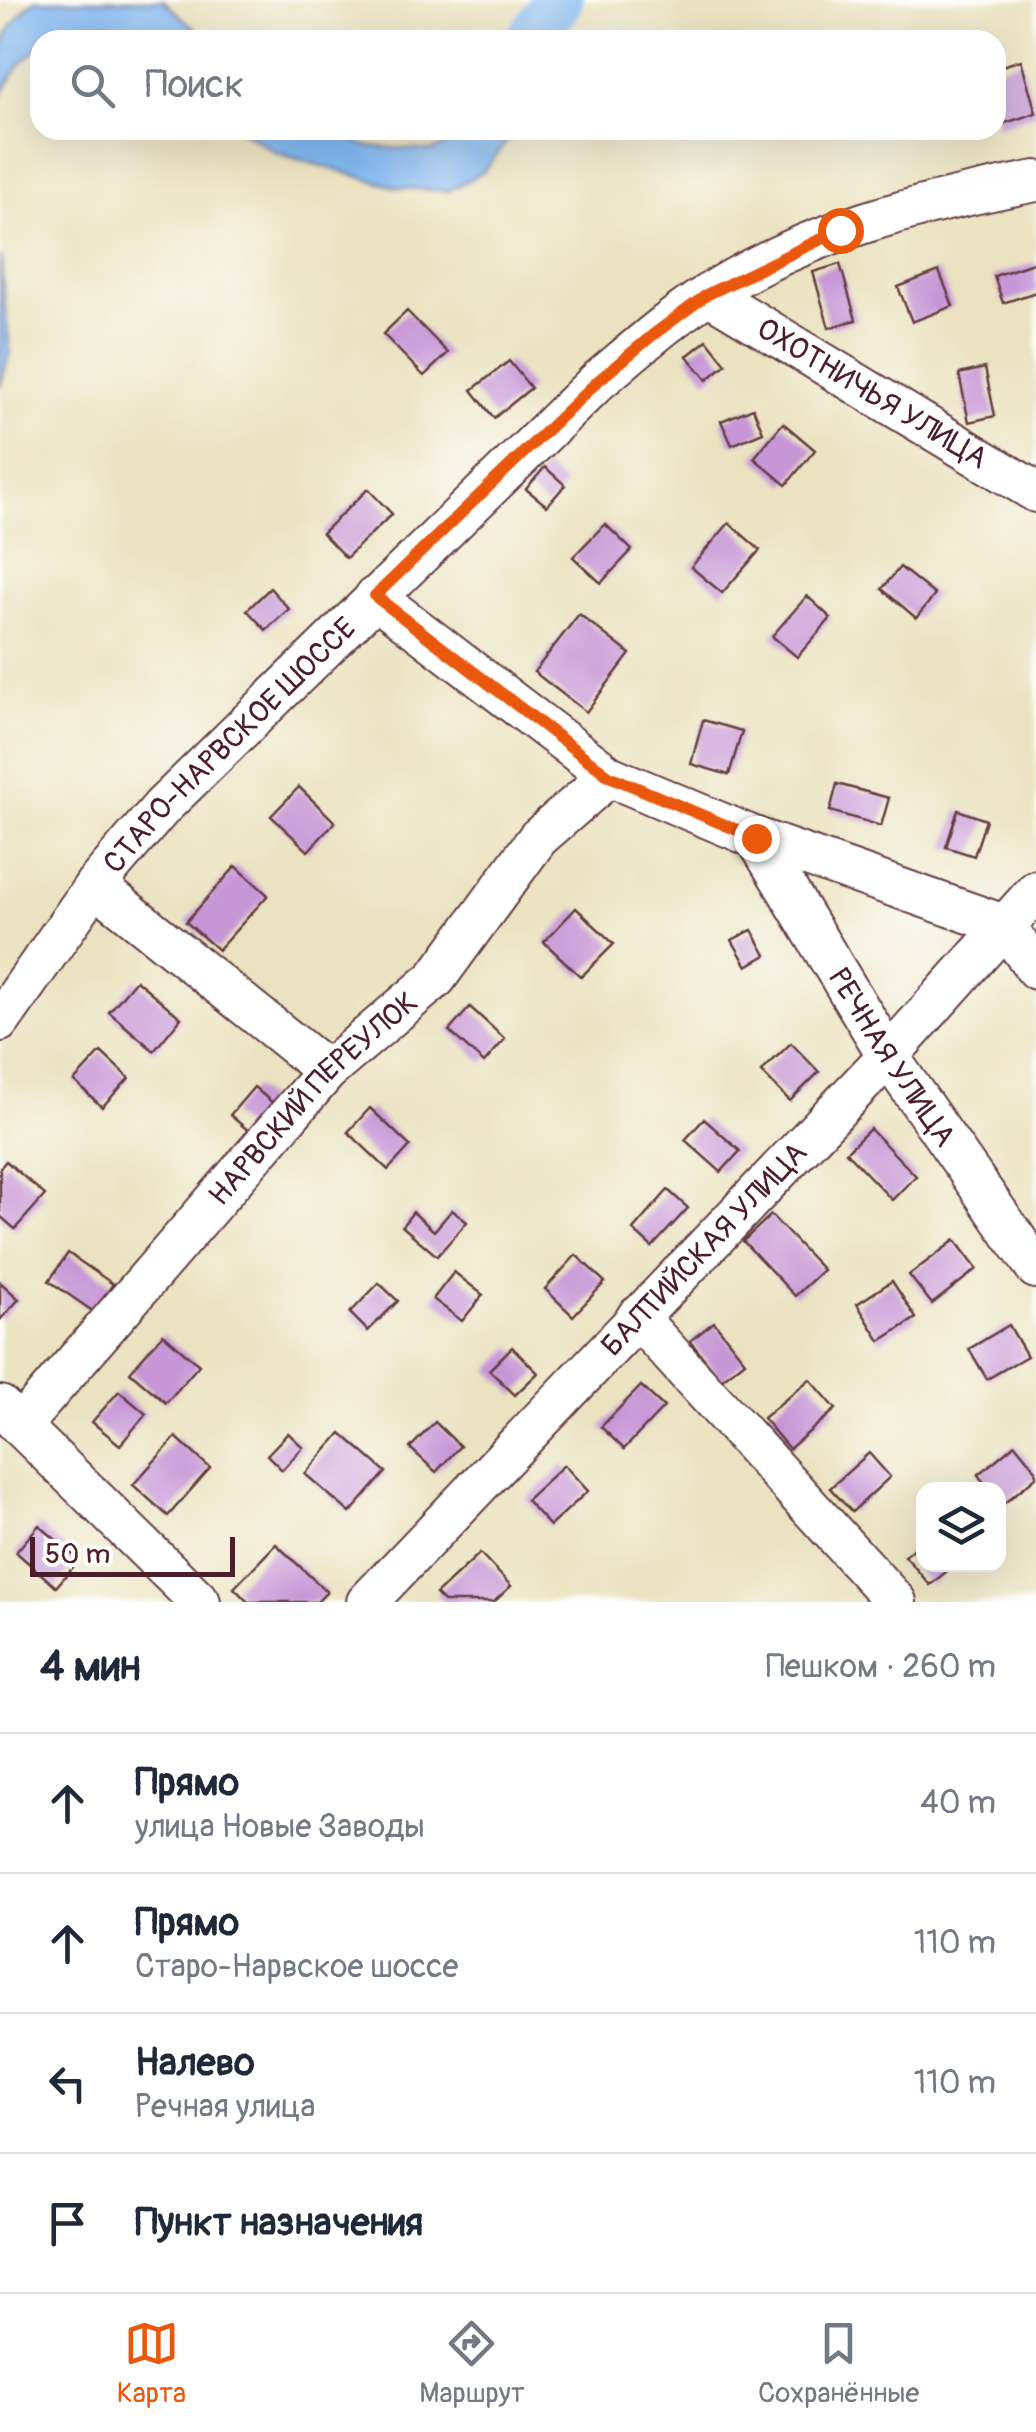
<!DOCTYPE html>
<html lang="ru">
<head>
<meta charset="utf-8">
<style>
  body { margin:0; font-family:Pangolin,sans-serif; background:#f2f2f3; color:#1f2937 }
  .controls { position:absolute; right:30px; bottom:30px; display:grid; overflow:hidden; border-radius:20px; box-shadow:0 10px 40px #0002 }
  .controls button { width:90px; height:90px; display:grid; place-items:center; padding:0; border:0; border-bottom:2px solid #e0e1e3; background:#fff; color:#1f2937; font:50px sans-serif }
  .scale { position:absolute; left:30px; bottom:25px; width:205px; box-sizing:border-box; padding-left:10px; border:5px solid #4a1f2b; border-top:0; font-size:28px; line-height:35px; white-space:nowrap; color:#4a1f2b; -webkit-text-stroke:8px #fdfcf7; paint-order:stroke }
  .stop { position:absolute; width:30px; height:30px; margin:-22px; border:8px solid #ea580c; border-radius:50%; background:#fff }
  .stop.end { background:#ea580c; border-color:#fff; box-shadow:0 2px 10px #0008 }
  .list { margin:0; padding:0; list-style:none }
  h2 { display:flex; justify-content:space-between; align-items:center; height:130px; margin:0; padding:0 40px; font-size:42px }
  h2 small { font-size:32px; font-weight:400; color:#747a83 }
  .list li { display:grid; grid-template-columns:65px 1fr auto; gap:30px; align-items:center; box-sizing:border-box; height:140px; padding:0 40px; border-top:2px solid #e0e1e3 }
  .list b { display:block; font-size:38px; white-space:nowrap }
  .list p { margin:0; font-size:32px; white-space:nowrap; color:#747a83 }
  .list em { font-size:32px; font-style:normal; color:#747a83 }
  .icon { flex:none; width:55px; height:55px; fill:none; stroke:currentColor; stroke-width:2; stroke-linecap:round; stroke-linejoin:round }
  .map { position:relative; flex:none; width:1036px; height:1602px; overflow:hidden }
  .search { position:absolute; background:#fff; box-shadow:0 10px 40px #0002; left:30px; right:30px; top:30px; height:110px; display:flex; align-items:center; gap:25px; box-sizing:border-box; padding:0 35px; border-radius:30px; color:#747a83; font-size:38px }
  .sheet { height:690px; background:#fff }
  nav { display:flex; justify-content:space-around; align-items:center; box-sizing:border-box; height:140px; border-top:2px solid #e0e1e3; background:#fff; font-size:28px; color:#747a83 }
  nav a { display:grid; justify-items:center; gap:5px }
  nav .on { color:#ea580c }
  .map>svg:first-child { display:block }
</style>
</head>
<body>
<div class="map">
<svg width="1036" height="1602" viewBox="0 0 1036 1602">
  <rect width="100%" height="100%" fill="#fdfcf7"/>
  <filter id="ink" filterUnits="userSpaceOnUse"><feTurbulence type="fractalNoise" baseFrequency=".01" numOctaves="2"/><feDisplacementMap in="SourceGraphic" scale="20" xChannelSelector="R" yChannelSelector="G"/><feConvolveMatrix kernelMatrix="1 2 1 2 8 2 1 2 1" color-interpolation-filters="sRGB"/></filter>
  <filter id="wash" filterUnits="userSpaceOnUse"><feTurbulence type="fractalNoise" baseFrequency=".0048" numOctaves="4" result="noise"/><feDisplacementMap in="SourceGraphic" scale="40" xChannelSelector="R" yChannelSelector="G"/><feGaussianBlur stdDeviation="2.25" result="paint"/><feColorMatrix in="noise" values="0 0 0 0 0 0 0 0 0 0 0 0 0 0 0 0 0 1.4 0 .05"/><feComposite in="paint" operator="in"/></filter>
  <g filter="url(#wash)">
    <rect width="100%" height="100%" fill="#eae2c0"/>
    <!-- water -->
    <g fill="#82b7f0" stroke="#666b8e" stroke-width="2.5">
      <path d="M35,0H163L207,40H137L108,24L78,27L40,40V47L20,64L0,97C0,47 0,32 35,0Z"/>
      <polygon points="241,130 329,130 366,146 432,151 460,139 465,130 516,130 484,171 448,191 399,188 277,153"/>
      <polygon points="0,255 10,352 0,387"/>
    </g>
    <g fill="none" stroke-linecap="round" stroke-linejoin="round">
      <!-- river -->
      <polyline stroke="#82b7f0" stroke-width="50" points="531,40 558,0"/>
    </g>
    <g id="blocks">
      <!-- building -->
      <g fill="#c696d6">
        <polygon points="1021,60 1036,113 996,126 996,68"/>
        <polygon points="1036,262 1036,292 1003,303 994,276"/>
        <polygon points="840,264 856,320 829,328 813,272"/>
        <polygon points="939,271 953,306 912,322 898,287"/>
        <polygon points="407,311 448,353 424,376 383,334"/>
        <polygon points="707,340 726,364 707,380 687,356"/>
        <polygon points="509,361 531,388 494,418 472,390"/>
        <polygon points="985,368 995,416 969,422 959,374"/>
        <polygon points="753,408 763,432 732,445 721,421"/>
        <polygon points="783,423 815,450 786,485 754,458"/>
        <polygon points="545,467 565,485 547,506 526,489"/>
        <polygon points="368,489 392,514 346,558 322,533"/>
        <polygon points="729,523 760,550 722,593 691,567"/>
        <polygon points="605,524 632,550 601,583 573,557"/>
        <polygon points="900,567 935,595 916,618 882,589"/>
        <polygon points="270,588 289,609 266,630 247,610"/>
        <polygon points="807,596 831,618 797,657 772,636"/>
        <polygon points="579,614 630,654 586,712 534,672"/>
        <polygon points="703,720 742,731 729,775 691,764"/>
        <polygon points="837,784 889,798 881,826 830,811"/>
        <polygon points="299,787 335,822 308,851 271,816"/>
        <polygon points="958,810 986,820 974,856 946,847"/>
        <polygon points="236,866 268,895 218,950 186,922"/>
        <polygon points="576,908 614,944 581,977 544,942"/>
        <polygon points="752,930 766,955 747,966 732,940"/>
        <polygon points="136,980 181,1018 154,1051 109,1012"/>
        <polygon points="470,1007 505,1039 484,1063 449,1031"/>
        <polygon points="791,1043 819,1072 790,1101 761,1072"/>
        <polygon points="101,1052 129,1078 102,1107 74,1081"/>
        <polygon points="254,1087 281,1110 257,1138 230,1115"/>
        <polygon points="370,1108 410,1146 388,1170 348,1132"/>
        <polygon points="704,1119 740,1151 721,1172 685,1140"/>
        <polygon points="870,1129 916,1176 892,1200 846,1152"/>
        <polygon points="6,1161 45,1195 15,1229 0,1216 0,1168"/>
        <polygon points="668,1190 688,1208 652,1247 633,1230"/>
        <polygon points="452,1210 467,1222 437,1256 402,1226 413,1212 434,1231"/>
        <polygon points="771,1215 823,1270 795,1296 743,1241"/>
        <polygon points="955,1240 977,1269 932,1304 909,1275"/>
        <polygon points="68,1253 113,1284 94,1312 49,1281"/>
        <polygon points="576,1255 605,1282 573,1316 545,1289"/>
        <polygon points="454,1272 483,1295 462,1321 433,1299"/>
        <polygon points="892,1281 916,1318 880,1341 857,1304"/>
        <polygon points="0,1282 19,1299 0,1320"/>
        <polygon points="379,1283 398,1301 368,1331 350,1313"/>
        <polygon points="714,1322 745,1361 721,1380 690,1341"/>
        <polygon points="1009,1325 1027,1356 987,1379 969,1349"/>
        <polygon points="163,1334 199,1365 166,1403 130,1372"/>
        <polygon points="512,1347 538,1373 515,1395 489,1370"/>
        <polygon points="810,1379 836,1409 789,1449 763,1418"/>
        <polygon points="641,1386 664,1407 624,1449 601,1427"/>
        <polygon points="119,1391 146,1414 120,1445 92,1422"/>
        <polygon points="435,1422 460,1446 436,1472 410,1448"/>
        <polygon points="288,1433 303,1447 282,1470 267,1455"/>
        <polygon points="341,1433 386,1472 350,1513 305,1474"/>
        <polygon points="176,1437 210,1468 168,1516 133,1485"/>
        <polygon points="1015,1444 1036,1470 1036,1477 1002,1505 998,1490 990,1490 978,1475"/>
        <polygon points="869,1453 890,1477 852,1512 830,1488"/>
        <polygon points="564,1465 588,1491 550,1526 526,1500"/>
        <polygon points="39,1525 79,1560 56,1587 16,1552"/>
        <polygon points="924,1540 924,1564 952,1567 930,1585 905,1556"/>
        <polygon points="276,1544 327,1592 317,1602 248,1602 234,1588"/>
        <polygon points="480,1553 511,1586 494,1602 444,1602 436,1594"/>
      </g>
    </g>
  </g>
  <g filter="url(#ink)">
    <use href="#blocks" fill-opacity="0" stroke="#623c41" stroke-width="2.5"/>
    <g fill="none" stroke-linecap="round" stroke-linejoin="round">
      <!-- minor casing -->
      <g stroke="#623c41" stroke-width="44">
        <g id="minor">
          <path id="s1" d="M708,294L1036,492"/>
          <polyline points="375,597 609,776 756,838 1004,925 1036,969"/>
          <path id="s2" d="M756,838L888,1056L1036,1268"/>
          <polyline points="95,885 327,1071"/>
          <path id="s3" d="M0,1021L95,885L162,807L599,380C634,351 668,320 707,295C806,231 922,203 1036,181"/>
          <polyline points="637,1317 896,1602"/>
          <polyline points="0,1406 200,1602"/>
          <path id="s4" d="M20,1426L327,1071L436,978L538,838L609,776"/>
          <path id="s5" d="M367,1602L888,1056L1036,891"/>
        </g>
      </g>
      <!-- minor -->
      <use href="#minor" stroke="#fff" stroke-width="40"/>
    </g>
  </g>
  <g fill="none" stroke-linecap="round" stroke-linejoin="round" filter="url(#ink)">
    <!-- route -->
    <polyline stroke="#ea580c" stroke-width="12" points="756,838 609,776 375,596 599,380 654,334 708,294 840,230"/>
  </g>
  <g text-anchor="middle" stroke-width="8" stroke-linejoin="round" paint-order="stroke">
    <!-- street labels -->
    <g font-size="30" fill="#4a1f2b" stroke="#fdfcf7">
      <text dy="10" stroke="none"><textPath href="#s1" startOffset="192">ОХОТНИЧЬЯ УЛИЦА</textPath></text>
      <text dy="10" stroke="none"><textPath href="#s3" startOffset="360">СТАРО-НАРВСКОЕ ШОССЕ</textPath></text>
      <text dy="10" stroke="none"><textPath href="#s2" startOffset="258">РЕЧНАЯ УЛИЦА</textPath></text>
      <text dy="10" stroke="none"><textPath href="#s4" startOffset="440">НАРВСКИЙ ПЕРЕУЛОК</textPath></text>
      <text dy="10" stroke="none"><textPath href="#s5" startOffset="488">БАЛТИЙСКАЯ УЛИЦА</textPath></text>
    </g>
  </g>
</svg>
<div class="controls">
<button><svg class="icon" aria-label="layers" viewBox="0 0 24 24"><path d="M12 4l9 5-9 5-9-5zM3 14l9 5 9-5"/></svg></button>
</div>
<div class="scale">50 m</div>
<div class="stop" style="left:840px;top:230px"></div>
<div class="stop end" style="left:756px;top:838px"></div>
<div class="search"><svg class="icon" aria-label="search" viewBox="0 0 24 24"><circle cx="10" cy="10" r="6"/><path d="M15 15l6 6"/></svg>Поиск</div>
</div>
<section class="sheet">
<h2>4 мин<small>Пешком · 260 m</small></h2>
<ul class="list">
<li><svg class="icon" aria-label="ahead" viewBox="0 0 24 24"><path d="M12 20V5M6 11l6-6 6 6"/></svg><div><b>Прямо</b><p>улица Новые Заводы</p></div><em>40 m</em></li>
<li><svg class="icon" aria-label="ahead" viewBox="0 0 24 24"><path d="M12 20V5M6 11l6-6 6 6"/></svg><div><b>Прямо</b><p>Старо-Нарвское шоссе</p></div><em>110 m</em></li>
<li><svg class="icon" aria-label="left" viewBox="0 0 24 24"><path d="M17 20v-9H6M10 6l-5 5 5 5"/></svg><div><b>Налево</b><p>Речная улица</p></div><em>110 m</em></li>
<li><svg class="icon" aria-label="arrive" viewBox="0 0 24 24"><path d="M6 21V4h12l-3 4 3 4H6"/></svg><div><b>Пункт назначения</b></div></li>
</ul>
</section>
<nav>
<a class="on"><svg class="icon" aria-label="map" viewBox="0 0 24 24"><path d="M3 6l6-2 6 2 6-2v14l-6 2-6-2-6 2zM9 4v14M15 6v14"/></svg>Карта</a>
<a><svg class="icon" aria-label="directions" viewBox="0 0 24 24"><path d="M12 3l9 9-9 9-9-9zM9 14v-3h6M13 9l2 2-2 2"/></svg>Маршрут</a>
<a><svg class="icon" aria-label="saved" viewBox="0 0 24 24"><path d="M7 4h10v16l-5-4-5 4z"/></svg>Сохранённые</a>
</nav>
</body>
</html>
